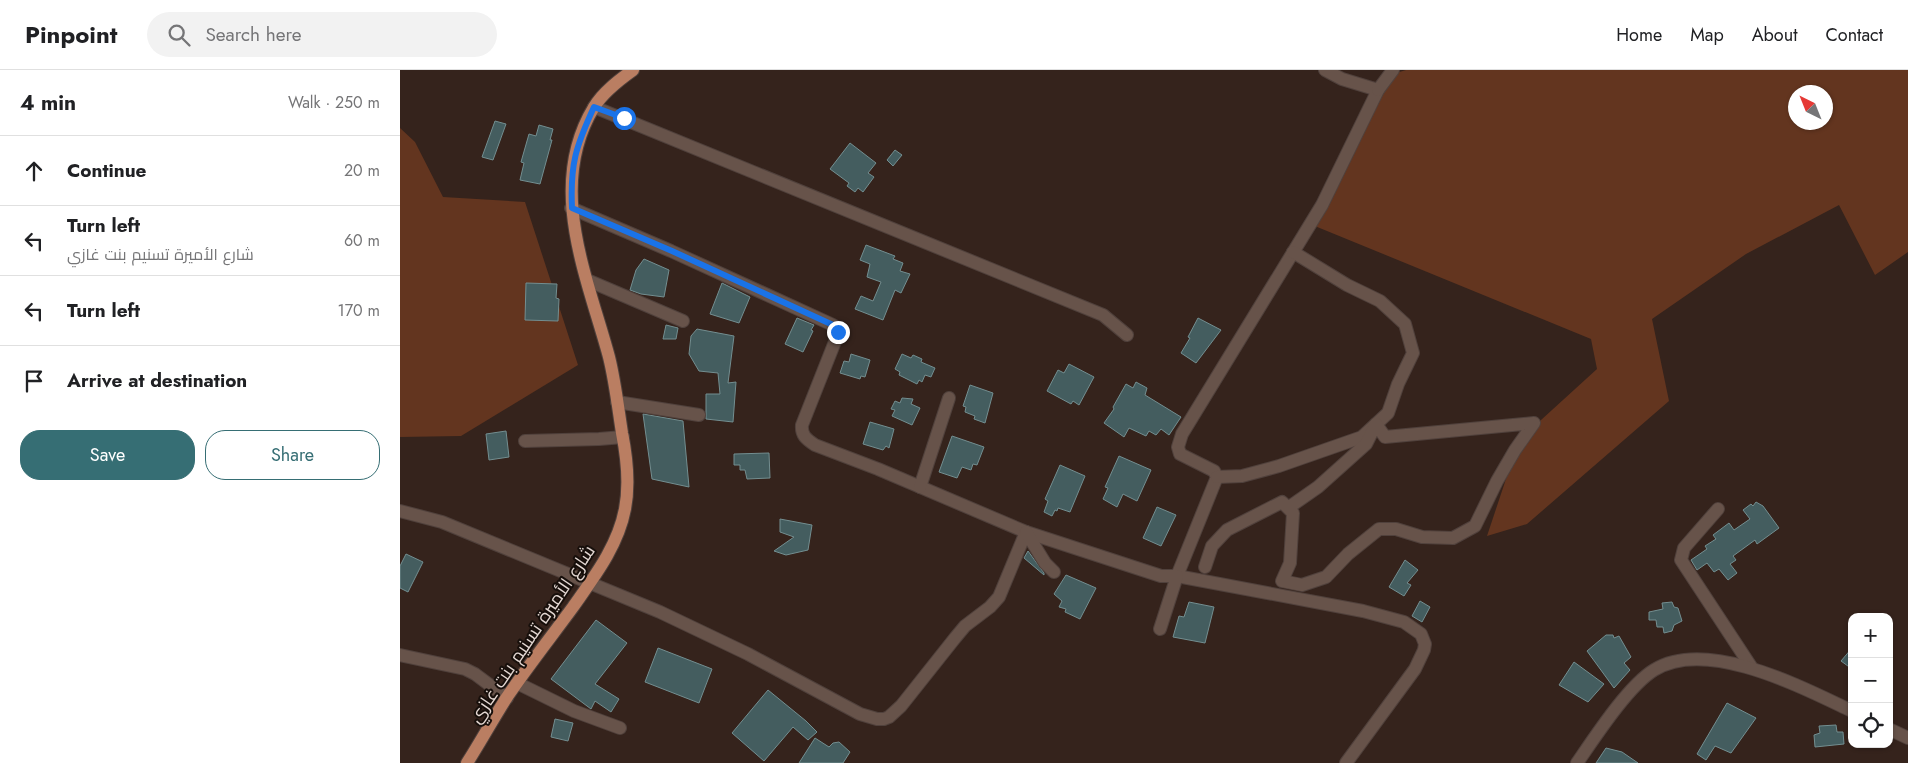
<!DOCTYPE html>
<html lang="en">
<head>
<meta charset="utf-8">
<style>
  body { margin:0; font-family:Jost,Cairo,sans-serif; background:#f2f2f2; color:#202124 }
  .controls { position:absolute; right:15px; bottom:15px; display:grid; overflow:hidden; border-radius:10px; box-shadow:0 1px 4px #0004 }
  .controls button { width:45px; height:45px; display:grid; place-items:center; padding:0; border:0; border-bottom:1px solid #e0e0e0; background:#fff; color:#202124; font:25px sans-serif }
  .compass { position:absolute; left:1388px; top:15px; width:45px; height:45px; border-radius:50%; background:#fff; box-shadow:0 1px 4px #0004; rotate:317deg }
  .stop { position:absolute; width:15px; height:15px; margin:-11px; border:4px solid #1a73e8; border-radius:50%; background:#fff }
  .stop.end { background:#1a73e8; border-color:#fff; box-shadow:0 1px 5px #0008 }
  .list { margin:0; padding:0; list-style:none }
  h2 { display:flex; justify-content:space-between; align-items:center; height:65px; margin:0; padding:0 20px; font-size:21px }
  h2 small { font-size:16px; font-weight:400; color:#757577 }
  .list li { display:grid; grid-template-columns:32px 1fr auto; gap:15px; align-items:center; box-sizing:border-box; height:70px; padding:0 20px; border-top:1px solid #e0e0e0 }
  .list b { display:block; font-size:19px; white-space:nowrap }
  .list p { margin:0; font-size:16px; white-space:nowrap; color:#757577 }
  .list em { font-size:16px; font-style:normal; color:#757577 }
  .actions { display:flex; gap:10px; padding:15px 20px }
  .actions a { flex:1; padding:11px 0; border:1px solid #366e74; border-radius:20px; text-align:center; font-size:18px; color:#366e74 }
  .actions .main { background:#366e74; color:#fff }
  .icon { flex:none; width:28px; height:28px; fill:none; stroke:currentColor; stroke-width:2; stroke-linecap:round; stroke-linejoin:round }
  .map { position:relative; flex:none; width:1508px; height:693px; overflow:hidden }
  header { display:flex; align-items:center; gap:30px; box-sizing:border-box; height:70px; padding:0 25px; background:#fff; border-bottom:1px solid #e0e0e0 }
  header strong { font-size:24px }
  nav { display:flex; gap:28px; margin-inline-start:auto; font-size:18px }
  .search { width:350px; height:45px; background:#f2f2f2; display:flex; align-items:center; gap:12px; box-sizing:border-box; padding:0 18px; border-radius:28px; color:#757577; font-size:19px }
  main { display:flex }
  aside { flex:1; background:#fff }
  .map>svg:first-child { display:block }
</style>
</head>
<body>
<header>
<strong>Pinpoint</strong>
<div class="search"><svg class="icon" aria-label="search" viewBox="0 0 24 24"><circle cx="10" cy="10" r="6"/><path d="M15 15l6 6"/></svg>Search here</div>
<nav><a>Home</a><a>Map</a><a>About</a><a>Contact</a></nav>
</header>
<main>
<aside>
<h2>4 min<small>Walk · 250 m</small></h2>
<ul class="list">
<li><svg class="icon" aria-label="ahead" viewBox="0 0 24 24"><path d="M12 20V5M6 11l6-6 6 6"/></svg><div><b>Continue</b></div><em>20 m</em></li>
<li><svg class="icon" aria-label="left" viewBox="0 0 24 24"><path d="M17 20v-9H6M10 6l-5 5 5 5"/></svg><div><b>Turn left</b><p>شارع الأميرة تسنيم بنت غازي</p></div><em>60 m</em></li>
<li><svg class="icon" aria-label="left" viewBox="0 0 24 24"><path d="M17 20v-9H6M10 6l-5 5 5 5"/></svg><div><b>Turn left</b></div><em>170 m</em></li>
<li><svg class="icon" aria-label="arrive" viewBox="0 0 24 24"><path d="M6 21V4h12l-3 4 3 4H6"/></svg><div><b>Arrive at destination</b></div></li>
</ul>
<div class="actions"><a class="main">Save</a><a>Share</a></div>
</aside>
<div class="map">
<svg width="1508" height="693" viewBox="0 0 1508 693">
  <rect width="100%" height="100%" fill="#35231c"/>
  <!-- green -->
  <g fill="#63351f" fill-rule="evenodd">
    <path d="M1006,0H1508V182L1475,205L1439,135L1346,184L1252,249L1269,331L1127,454L1087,466L1119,370L1197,299L1191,269L905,152L993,4ZM1396,22H1426V52H1396Z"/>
    <polygon points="0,58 15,72 43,127 125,132 178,295 61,366 0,367"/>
  </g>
  <!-- building -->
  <g fill="#445d5f" stroke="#738e90">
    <polygon points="95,51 106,54 93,90 82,87"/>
    <polygon points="139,55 153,59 150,70 152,70 140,114 120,110 124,93 121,92 129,64 136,66"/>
    <polygon points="450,73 476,93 468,103 474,107 463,122 458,118 455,122 447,116 449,113 430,99"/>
    <polygon points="495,80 502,85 493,96 487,90"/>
    <polygon points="466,175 495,186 493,189 503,193 500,201 510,204 501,223 495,220 483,250 455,239 461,226 473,231 481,212 467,207 470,194 460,190"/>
    <polygon points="244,189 269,200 264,227 241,224 230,220 236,200"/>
    <polygon points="126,213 157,214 156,228 159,229 158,251 125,250"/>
    <polygon points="322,213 350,227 339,253 310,244"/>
    <polygon points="397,248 414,255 411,260 413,261 403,282 385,274"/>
    <polygon points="798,248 821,260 796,293 781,283 790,268 788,267"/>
    <polygon points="266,255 278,258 276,269 263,269"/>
    <polygon points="297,259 334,266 328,313 336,312 333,352 306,349 306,324 320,324 318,303 299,301 289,284 291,266"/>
    <polygon points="451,284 470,290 465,307 461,306 460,309 440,303 444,291 449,292"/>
    <polygon points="502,284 511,288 513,285 522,289 521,292 535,298 531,307 525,305 522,312 519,310 517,314 499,305 500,302 495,299"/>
    <polygon points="669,294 694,307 679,335 673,331 671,334 647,321 658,300 664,303"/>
    <polygon points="736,312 747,318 745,325 781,347 769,365 761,359 756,365 749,361 746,366 729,358 724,367 704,353 714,339 713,337 726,314 733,318"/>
    <polygon points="570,315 593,323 585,353 574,349 575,346 565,342 566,337 563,336"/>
    <polygon points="502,328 513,329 511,334 520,338 512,355 492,346 495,340 491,339 495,331 500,333"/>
    <polygon points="243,344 283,351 289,417 252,409"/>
    <polygon points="470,352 494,359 489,378 486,376 483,380 463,374"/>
    <polygon points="106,361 109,387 89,390 86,364"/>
    <polygon points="552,366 584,377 577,395 573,394 571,400 562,397 557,408 539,402"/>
    <polygon points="369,383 370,408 347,409 345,400 340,400 340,395 334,395 334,384"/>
    <polygon points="719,386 751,400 737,431 723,424 717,437 703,429 708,418 705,417"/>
    <polygon points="660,395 685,406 670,442 658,438 657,441 655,440 652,446 644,442 648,431 645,429"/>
    <polygon points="1356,432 1363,436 1379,458 1357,474 1355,470 1333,486 1336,490 1330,494 1337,503 1328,510 1319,499 1314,502 1307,493 1297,500 1291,490 1307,479 1305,476 1316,469 1313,465 1329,453 1334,460 1350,449 1343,440 1351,434 1353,436"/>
    <polygon points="757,437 776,445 761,476 743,468"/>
    <polygon points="380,449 412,455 408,480 386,485 374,481 394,467 380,462"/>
    <polygon points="628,481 644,503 644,505 624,488"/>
    <polygon points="6,484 23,492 8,522 0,518 0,496"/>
    <polygon points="1005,490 1018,500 1007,513 1011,515 1004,526 989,517"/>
    <polygon points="666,505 696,518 680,549 665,542 666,539 659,537 662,531 654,524"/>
    <polygon points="1020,531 1030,537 1022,552 1012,546"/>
    <polygon points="789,532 814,537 805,573 773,567 779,546 784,547"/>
    <polygon points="1272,532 1274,537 1278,538 1282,551 1274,555 1272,561 1264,563 1263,557 1257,557 1256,550 1249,550 1249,542 1263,539 1262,533"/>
    <polygon points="196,550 227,573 195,614 219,629 211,642 195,631 191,639 151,609"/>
    <polygon points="1206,565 1213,565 1214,568 1219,566 1231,587 1224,593 1230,600 1214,618 1187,581"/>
    <polygon points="258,578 312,599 299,633 245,612"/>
    <polygon points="1452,578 1452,599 1441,591"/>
    <polygon points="1174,592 1204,614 1188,632 1159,615"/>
    <polygon points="368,620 406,651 417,662 408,670 393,657 364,691 332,663"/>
    <polygon points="1327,633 1356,648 1331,683 1315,676 1306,690 1297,684"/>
    <polygon points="155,649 173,653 168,671 151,667"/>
    <polygon points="1436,655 1437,662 1443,662 1444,674 1415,677 1414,665 1420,663 1419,656"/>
    <polygon points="415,668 429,677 433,673 439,672 450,682 443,693 399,693"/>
    <polygon points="1206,678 1222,682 1238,693 1196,693"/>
  </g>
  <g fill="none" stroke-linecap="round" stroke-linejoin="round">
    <!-- minor casing -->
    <g stroke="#50413c" stroke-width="14">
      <g id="minor">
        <polyline points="925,0 942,9 978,20 922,135 782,364 778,377 780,384 814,401 817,407 777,506 963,541 1004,552 1021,564 1025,574 1024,580 1015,599 946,693"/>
        <polyline points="978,20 993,0"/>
        <polyline points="194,37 703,245 727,265"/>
        <path d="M171,138L271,181L433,255L438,260V264L402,355C401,365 406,369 415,375L478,399L626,462L761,506H777L760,559"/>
        <polyline points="187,210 283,251"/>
        <polyline points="217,332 299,345"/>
        <polyline points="125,371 199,369 223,367"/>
        <polyline points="817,407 842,406 879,396 962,367 988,343 998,314 1013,283 1005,254 980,231 947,215 893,182"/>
        <polyline points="520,417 549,328"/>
        <polyline points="1318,439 1284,478 1281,490 1352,598"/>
        <polyline points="0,441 42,452 260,542 348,584 460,644 477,649 484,649 489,647 501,636 555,568 565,556 590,537 599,527 626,462"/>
        <polyline points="626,462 645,493 654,502"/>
        <polyline points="805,497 812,476 827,460 882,432 893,443 890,493 882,511 902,515 926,507 948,484 979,459 996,459 1022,467 1053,468 1075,456 1097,411 1115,380 1134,353 985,367 976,354 966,374 918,417 888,438"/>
        <polyline points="0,585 65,599 75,604 107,628"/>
        <polyline points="117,613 174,641 220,658"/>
        <polyline points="1489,659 1508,668"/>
        <path d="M1177,693C1195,667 1228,616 1254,600C1307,567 1403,618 1452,641"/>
      </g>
    </g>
    <!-- major casing -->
    <g stroke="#50413c" stroke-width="14">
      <path id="major" d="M67,693C81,671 93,649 107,627C128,596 151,567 173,537C194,507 218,476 225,439C230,413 227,388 222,363C218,337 215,311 209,287C187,206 146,116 194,37C203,22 219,10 233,0"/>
    </g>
    <!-- minor -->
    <use href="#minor" stroke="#67534a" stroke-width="12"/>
    <!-- major -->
    <use href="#major" stroke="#ba7e62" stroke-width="12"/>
  </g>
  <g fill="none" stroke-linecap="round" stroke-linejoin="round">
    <!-- route -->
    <path stroke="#1a73e8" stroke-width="6" d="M224,48L194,37C176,76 170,94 172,138L272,181L433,255L438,262"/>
  </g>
  <g text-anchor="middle" stroke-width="4" stroke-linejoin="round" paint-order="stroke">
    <!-- street labels -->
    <g font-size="18" fill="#e5d9d4" stroke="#170f0b">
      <text transform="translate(132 564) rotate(-56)" y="6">شارع الأميرة تسنيم بنت غازي</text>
    </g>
  </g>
</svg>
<div class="controls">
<button>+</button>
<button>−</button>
<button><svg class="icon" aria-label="locate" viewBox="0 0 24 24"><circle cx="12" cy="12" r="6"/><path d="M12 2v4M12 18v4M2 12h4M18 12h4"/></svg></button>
</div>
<svg class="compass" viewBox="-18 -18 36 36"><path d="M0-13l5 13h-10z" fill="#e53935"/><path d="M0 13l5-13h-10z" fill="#757577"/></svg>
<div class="stop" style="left:224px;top:48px"></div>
<div class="stop end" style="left:438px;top:262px"></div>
</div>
</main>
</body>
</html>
